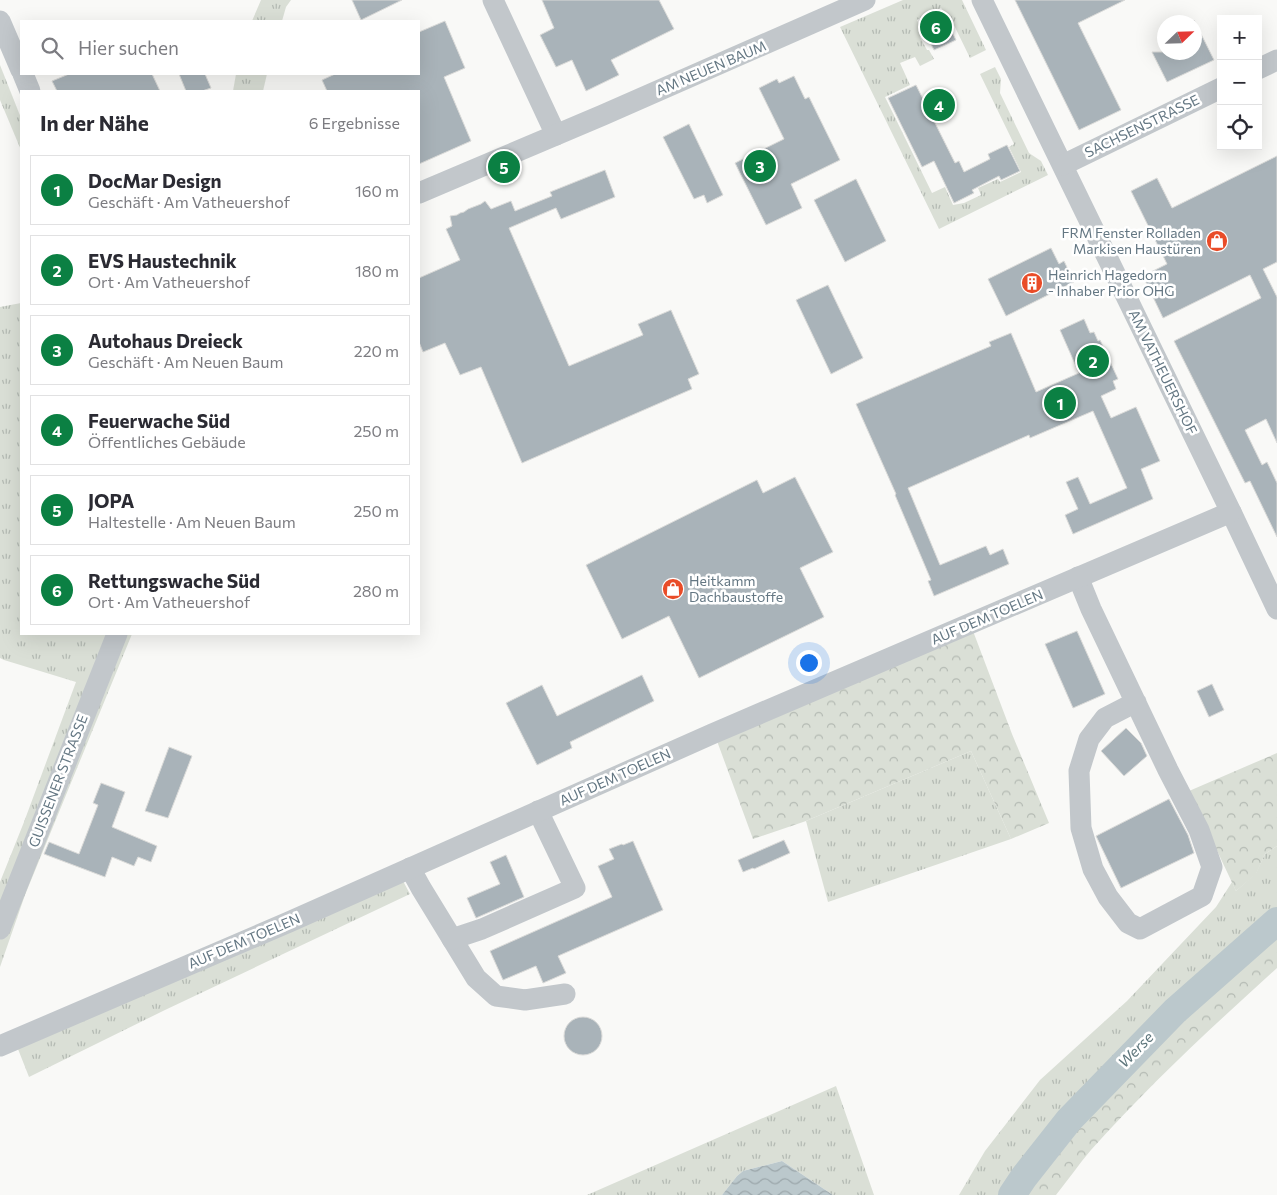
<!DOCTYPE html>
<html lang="de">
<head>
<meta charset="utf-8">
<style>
  body { margin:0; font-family:Commissioner,sans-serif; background:#f2f2f3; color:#2b2b33 }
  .controls { position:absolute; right:15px; top:15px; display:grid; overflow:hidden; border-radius:0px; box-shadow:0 5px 20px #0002 }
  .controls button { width:45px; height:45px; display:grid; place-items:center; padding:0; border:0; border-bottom:1px solid #e1e1e2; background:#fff; color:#2b2b33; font:25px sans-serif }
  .compass { position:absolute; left:1157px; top:15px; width:45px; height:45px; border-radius:50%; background:#fff; box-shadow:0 5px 20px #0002; rotate:67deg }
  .you { position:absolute; left:808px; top:662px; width:18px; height:18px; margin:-12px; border:4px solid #fff; border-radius:50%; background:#1a73e8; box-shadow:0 0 0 8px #1a73e833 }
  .badge { display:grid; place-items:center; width:32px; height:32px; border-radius:50%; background:#0b8043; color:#fff; font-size:16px; font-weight:700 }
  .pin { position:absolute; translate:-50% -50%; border:2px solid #fff; box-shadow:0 1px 5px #0006 }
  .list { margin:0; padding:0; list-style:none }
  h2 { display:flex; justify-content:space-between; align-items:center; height:65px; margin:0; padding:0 20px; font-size:21px }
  h2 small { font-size:16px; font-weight:400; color:#7c7c81 }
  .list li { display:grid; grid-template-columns:32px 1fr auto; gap:15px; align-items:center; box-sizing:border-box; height:70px; margin:0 10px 10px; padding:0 10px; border:1px solid #e1e1e2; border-radius:0px }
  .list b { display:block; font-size:19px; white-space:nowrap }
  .list p { margin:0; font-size:16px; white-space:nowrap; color:#7c7c81 }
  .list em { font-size:16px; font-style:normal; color:#7c7c81 }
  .icon { flex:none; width:28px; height:28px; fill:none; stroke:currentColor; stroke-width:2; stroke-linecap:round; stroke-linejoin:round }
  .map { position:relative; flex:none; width:1277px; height:1195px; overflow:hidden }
  .search { position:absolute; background:#fff; box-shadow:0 5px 20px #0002; left:20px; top:20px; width:400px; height:55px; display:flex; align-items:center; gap:12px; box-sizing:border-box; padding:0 18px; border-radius:0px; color:#7c7c81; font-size:19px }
  .panel { position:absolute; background:#fff; box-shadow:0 5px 20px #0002; left:20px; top:90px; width:400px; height:545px; border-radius:0px }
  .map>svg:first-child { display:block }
</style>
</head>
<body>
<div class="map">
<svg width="1277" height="1195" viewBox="0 0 1277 1195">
  <defs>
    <pattern id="grass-tufts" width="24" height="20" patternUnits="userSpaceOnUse" patternTransform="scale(1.25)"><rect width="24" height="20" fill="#dadfd6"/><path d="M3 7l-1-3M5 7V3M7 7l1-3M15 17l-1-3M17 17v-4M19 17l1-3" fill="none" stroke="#b4bab3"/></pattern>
    <pattern id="forest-crowns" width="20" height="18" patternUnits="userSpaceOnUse" patternTransform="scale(1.25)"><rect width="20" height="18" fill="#dadfd6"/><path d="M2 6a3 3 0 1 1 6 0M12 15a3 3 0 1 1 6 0" fill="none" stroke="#b4bab3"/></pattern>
    <pattern id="water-waves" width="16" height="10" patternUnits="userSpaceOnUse" patternTransform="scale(1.25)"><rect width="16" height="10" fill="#bbc8cc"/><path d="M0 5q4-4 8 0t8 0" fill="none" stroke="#9ca7ab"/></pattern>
  </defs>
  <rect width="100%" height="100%" fill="#f9f9f7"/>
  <!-- grass -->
  <g fill="url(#grass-tufts)">
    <polygon points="261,0 291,0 286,7 282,21 252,21"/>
    <polygon points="903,0 962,0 986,50 970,58 953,23 941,8 917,20 924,34 920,37 927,50 929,50 934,59 920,66 915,57 900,63 910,85 885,97 932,193 945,187 953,205 964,203 981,195 978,188 998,179 1000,182 1021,172 1009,147 1014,144 980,74 995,67 1001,79 1000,93 1029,153 1041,161 1048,175 939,229 840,27"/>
    <polygon points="0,65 21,118 21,150 0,100"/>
    <polygon points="236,74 267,74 263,91 233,91"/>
    <polygon points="21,303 21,634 132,634 25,895 0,967 0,882 24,822 76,682 4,660 0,658 0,307"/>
    <polygon points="971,751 1011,839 828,902 806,821"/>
    <polygon points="1277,846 1277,912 1162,1013 1061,1114 1015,1175 1002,1195 959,1195 985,1151 1040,1080 1127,1001 1216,907 1232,882 1236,891 1256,873 1265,854"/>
    <polygon points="403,881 410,894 165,1010 29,1077 16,1044"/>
    <polygon points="836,1086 874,1195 833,1195 782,1161 743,1171 737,1176 722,1195 587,1195"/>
  </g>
  <!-- forest -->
  <g fill="url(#forest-crowns)">
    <polygon points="973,631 1012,734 1049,823 1011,839 971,751 806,821 753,839 717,741"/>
    <polygon points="1277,753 1277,846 1265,854 1256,874 1236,891 1189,791"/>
    <path d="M1277,932V968C1213,1026 1149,1085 1091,1150C1079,1164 1068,1180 1056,1195H1021C1050,1151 1088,1114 1125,1078C1175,1028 1225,980 1277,932Z"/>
  </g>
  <!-- water -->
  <polygon fill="url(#water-waves)" points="782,1161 833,1195 722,1195 737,1176 743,1171"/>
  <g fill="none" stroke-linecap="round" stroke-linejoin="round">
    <!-- river -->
    <polyline stroke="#bbc8cc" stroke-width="28" points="1012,1195 1024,1177 1069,1120 1175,1011 1277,921"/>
  </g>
  <!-- building -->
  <g fill="#a9b3b9" stroke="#dbdbd9">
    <polygon points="352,0 402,0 361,20"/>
    <polygon points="542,0 659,0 674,29 611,60 619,75 586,91 572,60 556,67 540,35 554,28"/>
    <polygon points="1015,0 1125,0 1078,23 1121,110 1079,130"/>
    <polygon points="941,10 956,40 934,50 919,20"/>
    <polygon points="1194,20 1214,60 1167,82 1152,52 1194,52"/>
    <polygon points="445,21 465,68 444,77 471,141 419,164 419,91 327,91 322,80 335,74 419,74 419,32"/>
    <polygon points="69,74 152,74 160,91 57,91 52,81"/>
    <polygon points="179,74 205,74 211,88 202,91 186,91"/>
    <polygon points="794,76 805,99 809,97 840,160 791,184 802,208 766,225 735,163 784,139 759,88 777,79 779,83"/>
    <polygon points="916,85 955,163 959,161 964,172 990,159 988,154 1007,145 1020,171 1001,180 999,176 972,190 974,193 954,203 934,161 922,167 888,98"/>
    <polygon points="689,124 723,195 707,203 704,195 694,199 663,137"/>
    <polygon points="1277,156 1277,262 1263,269 1277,297 1277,443 1266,419 1245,430 1262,465 1267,462 1277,483 1277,537 1250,481 1245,483 1174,341 1261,298 1250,275 1163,318 1143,276 1167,264 1131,191 1157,178 1172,208"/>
    <polygon points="605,170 615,197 561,219 556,208 509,228 569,366 643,335 638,324 671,310 699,374 688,379 692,389 522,463 481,367 460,375 445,343 423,352 419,342 419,278 460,260 446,229 452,226 450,216 457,215 460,213 464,212 468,209 481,204 485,201 491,209 511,201 515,211 552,196 550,192"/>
    <polygon points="856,179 886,241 845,262 814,200"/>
    <polygon points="1051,248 1059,264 1064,261 1074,282 1006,316 988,279"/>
    <polygon points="828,285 863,358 831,374 796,300"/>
    <polygon points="1084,319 1090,333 1094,332 1098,341 1100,340 1118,379 1113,381 1116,389 1101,396 1111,418 1136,407 1160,461 1141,469 1153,499 1073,534 1065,515 1078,509 1066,482 1078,477 1090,504 1127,488 1093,411 1030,438 1029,435 908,488 940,565 986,546 990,555 1003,549 1009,564 934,596 928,581 931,580 895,495 896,494 856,404 991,346 989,342 1011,333 1036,392 1079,373 1060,330"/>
    <polygon points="795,477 833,552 800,568 824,617 699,678 669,616 622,639 586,565 757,480 763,493"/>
    <polygon points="1077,631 1105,694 1073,708 1045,644"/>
    <polygon points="642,675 654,701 570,742 572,748 537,765 506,703 542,685 557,716"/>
    <polygon points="1212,684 1224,710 1209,717 1197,691"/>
    <polygon points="1126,728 1141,743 1147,756 1124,776 1101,751"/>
    <polygon points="169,747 192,756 168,818 145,811"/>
    <polygon points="101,783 125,792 112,827 157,846 151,862 138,857 134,866 112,857 105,877 44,854 49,842 79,854 98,805 93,803"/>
    <polygon points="1169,799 1188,835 1194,853 1121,888 1096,836"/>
    <polygon points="784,840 790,853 754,869 753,868 743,872 738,860"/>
    <polygon points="633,841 663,910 558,956 566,973 543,983 536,966 503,980 490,951 612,897 598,866 614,859 609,849 622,844 623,845"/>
    <polygon points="506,855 524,897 476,918 467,898 500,884 490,862"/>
    <circle cx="583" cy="1036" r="19"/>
  </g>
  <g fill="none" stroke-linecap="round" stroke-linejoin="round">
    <!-- minor -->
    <g stroke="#c2c7cb" stroke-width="21">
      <polyline points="493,0 556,135"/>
      <polyline points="982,0 1231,512 1277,609"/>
      <polyline points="0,21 21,70"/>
      <polyline points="1258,69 1277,60"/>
      <polyline points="23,74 30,91"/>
      <polyline points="1063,165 1221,88"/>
      <polyline points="419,193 603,115 865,0"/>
      <polyline points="1078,577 1091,609 1168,770 1199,830 1212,867 1202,896 1140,929 1128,923 1108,897 1093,869 1081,828 1079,771 1089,739 1105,718 1136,702"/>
      <polyline points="410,868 421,888 476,978 496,996 525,1000 565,994"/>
      <polyline points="0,929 117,634"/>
      <polyline points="452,939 482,929 575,888 538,811"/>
      <polyline points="0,1046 289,922 712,734 1231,512"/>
    </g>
  </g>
  <!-- icons -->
  <defs>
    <g id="shop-disc" transform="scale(1.125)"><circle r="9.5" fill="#e94c28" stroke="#fff"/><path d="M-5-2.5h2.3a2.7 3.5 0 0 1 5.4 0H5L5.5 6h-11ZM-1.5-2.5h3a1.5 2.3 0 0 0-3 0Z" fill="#fff"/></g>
    <g id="building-disc" transform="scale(1.125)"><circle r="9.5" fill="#e94c28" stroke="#fff"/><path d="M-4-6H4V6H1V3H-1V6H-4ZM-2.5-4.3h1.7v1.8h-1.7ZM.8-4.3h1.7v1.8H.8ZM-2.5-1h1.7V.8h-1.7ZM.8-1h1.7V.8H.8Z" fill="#fff"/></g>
  </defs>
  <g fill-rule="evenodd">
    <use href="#shop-disc" x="1217" y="241"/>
    <use href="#building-disc" x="1032" y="283"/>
    <use href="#shop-disc" x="673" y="589"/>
  </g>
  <g text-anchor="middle" stroke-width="5" stroke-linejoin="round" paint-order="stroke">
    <!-- street labels -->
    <g font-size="14" fill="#647783" stroke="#fff">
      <text transform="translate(711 68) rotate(-23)" y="5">AM NEUEN BAUM</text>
      <text transform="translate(1142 126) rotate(-26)" y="5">SACHSENSTRASSE</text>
      <text transform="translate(1163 372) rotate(64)" y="5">AM VATHEUERSHOF</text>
      <text transform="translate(987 617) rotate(-23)" y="5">AUF DEM TOELEN</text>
      <text transform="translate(615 777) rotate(-24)" y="5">AUF DEM TOELEN</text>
      <text transform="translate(58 781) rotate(-69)" y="5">GUISSENER STRASSE</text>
      <text transform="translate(244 941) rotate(-23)" y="5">AUF DEM TOELEN</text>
    </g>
    <!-- poi labels -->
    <g font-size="14" fill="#647783" stroke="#fff" text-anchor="start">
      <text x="1201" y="238" text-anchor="end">FRM Fenster Rolladen<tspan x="1201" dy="16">Markisen Haustüren</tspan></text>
      <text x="1048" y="280">Heinrich Hagedorn<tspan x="1048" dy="16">- Inhaber Prior OHG</tspan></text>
      <text x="689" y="586">Heitkamm<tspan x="689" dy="16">Dachbaustoffe</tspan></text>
    </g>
    <!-- water labels -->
    <g font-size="15" font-style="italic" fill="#5e767c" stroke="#fff">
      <text transform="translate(1136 1050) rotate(-46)" y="5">Werse</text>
    </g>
  </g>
</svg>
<div class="controls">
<button>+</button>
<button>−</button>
<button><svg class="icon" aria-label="locate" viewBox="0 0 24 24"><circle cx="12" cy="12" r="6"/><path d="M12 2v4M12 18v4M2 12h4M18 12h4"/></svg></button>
</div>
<svg class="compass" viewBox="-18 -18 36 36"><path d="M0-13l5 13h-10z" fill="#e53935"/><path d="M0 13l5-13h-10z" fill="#7c7c81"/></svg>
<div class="you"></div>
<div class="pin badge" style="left:1060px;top:403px">1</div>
<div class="pin badge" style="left:1093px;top:361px">2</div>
<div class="pin badge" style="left:760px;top:166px">3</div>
<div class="pin badge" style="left:939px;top:105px">4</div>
<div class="pin badge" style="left:504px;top:167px">5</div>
<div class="pin badge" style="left:936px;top:27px">6</div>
<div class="search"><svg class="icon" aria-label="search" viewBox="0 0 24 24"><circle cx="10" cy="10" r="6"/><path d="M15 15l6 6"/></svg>Hier suchen</div>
<section class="panel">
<h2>In der Nähe<small>6 Ergebnisse</small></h2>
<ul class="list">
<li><span class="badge">1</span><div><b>DocMar Design</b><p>Geschäft · Am Vatheuershof</p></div><em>160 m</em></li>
<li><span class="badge">2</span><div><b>EVS Haustechnik</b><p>Ort · Am Vatheuershof</p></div><em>180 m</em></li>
<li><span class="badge">3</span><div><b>Autohaus Dreieck</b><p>Geschäft · Am Neuen Baum</p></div><em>220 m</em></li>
<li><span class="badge">4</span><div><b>Feuerwache Süd</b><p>Öffentliches Gebäude</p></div><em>250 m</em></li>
<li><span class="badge">5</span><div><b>JOPA</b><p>Haltestelle · Am Neuen Baum</p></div><em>250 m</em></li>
<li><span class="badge">6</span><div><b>Rettungswache Süd</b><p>Ort · Am Vatheuershof</p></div><em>280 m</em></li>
</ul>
</section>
</div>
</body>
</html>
